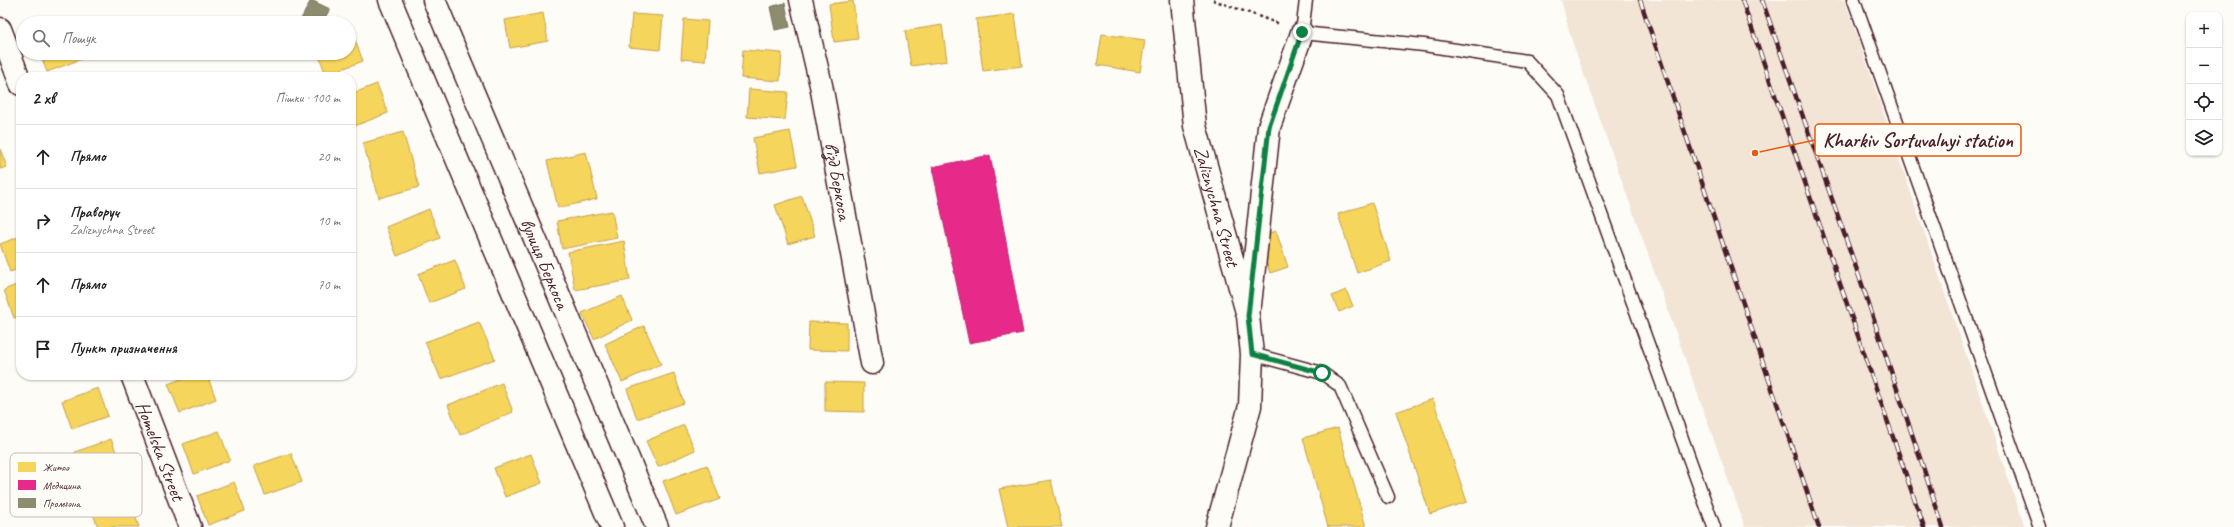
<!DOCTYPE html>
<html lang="uk">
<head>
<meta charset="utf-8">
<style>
  body { margin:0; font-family:Caveat,sans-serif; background:#f2f2f2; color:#202124 }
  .controls { position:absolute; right:12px; top:12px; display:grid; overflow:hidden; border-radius:8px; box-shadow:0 1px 3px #0004 }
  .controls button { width:36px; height:36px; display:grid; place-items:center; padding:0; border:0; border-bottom:1px solid #e0e0e0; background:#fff; color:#202124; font:20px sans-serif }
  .stop { position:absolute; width:12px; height:12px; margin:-9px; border:3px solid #0b8043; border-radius:50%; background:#fff }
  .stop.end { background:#0b8043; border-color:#fff; box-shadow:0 1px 4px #0008 }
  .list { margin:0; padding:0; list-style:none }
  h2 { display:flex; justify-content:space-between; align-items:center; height:52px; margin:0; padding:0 16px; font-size:17px }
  h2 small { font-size:13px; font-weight:400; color:#757577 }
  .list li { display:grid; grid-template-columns:26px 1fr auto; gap:12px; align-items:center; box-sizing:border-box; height:64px; padding:0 16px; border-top:1px solid #e0e0e0 }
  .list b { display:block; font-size:15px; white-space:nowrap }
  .list p { margin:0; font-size:13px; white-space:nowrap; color:#757577 }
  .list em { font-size:13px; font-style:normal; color:#757577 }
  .icon { flex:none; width:22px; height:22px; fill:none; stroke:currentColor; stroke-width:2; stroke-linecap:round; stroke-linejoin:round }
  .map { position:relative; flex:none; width:2234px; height:527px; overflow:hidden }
  .search { position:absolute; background:#fff; box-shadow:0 1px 3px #0004; left:16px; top:16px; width:340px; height:44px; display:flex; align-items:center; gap:10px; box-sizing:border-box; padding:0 14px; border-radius:22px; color:#757577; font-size:15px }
  .panel { position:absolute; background:#fff; box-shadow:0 1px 3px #0004; left:16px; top:72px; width:340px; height:308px; border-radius:16px }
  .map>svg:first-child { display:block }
</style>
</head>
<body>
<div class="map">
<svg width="2234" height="527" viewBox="0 0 2234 527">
  <rect width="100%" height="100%" fill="#fdfcf7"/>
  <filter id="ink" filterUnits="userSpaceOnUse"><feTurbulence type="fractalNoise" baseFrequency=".025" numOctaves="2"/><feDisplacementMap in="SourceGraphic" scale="8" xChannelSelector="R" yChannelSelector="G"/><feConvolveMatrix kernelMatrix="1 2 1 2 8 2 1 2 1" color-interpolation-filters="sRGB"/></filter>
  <g filter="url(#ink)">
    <!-- built -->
    <polygon fill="#f2e5d6" points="1561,0 1845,0 2025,527 1745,527 1571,38"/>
    <!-- homes -->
    <g fill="#f6d55c" stroke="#c29e4d">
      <polygon points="853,1 858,39 834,42 829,4"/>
      <polygon points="543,13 548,41 510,48 505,20"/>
      <polygon points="632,14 663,16 660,50 629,47"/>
      <polygon points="1015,14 1022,66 983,71 976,19"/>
      <polygon points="684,19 708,21 705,61 681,59"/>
      <polygon points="70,20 71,23 61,23"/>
      <polygon points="942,25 947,61 911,66 905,31"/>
      <polygon points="352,32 363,61 326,75 318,53 349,53 349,33"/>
      <polygon points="1102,34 1145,40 1140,72 1097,65"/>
      <polygon points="743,50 782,53 780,81 741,78"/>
      <polygon points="40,53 82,53 84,58 47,72"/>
      <polygon points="377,84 388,113 352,127 351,94"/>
      <polygon points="749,89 788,92 785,120 747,117"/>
      <polygon points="790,131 797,166 760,173 753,138"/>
      <polygon points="403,132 419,187 379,198 363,143"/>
      <polygon points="0,149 7,167 0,169"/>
      <polygon points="586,152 597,199 558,208 547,161"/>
      <polygon points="802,196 815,236 788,244 775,205"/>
      <polygon points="1372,203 1391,261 1357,273 1338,214"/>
      <polygon points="429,209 440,238 397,256 386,227"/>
      <polygon points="612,211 617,238 562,249 557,221"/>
      <polygon points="1276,231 1288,267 1270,273 1258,237"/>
      <polygon points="21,236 21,268 10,272 0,244"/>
      <polygon points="624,241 630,280 575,290 568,252"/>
      <polygon points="455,260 466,289 429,303 418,274"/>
      <polygon points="21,283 21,316 14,318 4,290"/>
      <polygon points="1346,290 1353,306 1339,312 1332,296"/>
      <polygon points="622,296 632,320 594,339 582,313"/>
      <polygon points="479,322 495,359 441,379 425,342"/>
      <polygon points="809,322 847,323 847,351 808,350"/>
      <polygon points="644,326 661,364 622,382 605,344"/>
      <polygon points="674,373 684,403 637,419 627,389"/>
      <polygon points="192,375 207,375 216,399 180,413 168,384"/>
      <polygon points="825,382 864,383 864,412 825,411"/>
      <polygon points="502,383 513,412 460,435 448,405"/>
      <polygon points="98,388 108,416 72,429 62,401"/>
      <polygon points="1433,399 1467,502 1430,514 1396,412"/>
      <polygon points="684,425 695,450 658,467 646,441"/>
      <polygon points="1338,428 1366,527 1328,527 1303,438"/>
      <polygon points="219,431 230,460 194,474 183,444"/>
      <polygon points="111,439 122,467 86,481 75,452"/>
      <polygon points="291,453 302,482 265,495 254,466"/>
      <polygon points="531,454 542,483 505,497 494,468"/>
      <polygon points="707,465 720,499 676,515 663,481"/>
      <polygon points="1051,480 1062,527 1008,527 999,489"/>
      <polygon points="234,482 245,511 208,525 197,496"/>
      <polygon points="130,501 139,527 98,527 93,514"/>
    </g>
    <!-- health -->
    <polygon fill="#e7298a" stroke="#b8266e" points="990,155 1023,333 969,343 932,167"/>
    <!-- industry -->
    <g fill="#8c8c6e" stroke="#786b5a">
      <polygon points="311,0 330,9 322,23 304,23 300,21"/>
      <polygon points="785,3 790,27 775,30 770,7"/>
    </g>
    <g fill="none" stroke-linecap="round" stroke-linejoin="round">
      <!-- service casing -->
      <g stroke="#4a1f2b" stroke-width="15">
        <g id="service">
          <polyline points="1306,0 1302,33 1424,45 1527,61 1558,95 1714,527"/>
          <polyline points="1854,0 2040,527"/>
          <polyline points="1252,354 1322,373 1340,386 1388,497"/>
        </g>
      </g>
      <!-- minor casing -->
      <g stroke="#4a1f2b" stroke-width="25">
        <g id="minor">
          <path id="s1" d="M801,0L821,85L872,363"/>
          <path id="s2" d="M1182,0L1195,126L1248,316L1252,354L1250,406L1217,527"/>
          <polyline points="0,29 21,84"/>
          <polyline points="1250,305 1269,127 1302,33"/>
          <path id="s3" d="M132,375L190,527"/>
        </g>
      </g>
      <!-- tertiary casing -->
      <g stroke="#4a1f2b" stroke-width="25">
        <g id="tertiary">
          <polyline points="390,0 612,527"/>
          <path id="s4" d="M434,0L657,527"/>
        </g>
      </g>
      <!-- path -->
      <polyline stroke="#4a1f2b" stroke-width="2.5" stroke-dasharray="3 3" stroke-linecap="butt" points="1213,0 1280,24"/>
      <!-- service -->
      <use href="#service" stroke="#fdfcf7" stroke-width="12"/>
      <!-- minor -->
      <use href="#minor" stroke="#fdfcf7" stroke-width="22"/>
      <!-- tertiary -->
      <use href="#tertiary" stroke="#fdfcf7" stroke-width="22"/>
      <!-- rail casing -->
      <g stroke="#4a1f2b" stroke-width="4.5">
        <g id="rail">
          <polyline points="1640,0 1819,527"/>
          <polyline points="1742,0 1924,527"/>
          <polyline points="1762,0 1866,296 1943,527"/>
        </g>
      </g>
      <!-- rail -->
      <use href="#rail" stroke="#fdfcf7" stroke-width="3" stroke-dasharray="9" stroke-linecap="butt"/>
    </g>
  </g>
  <g fill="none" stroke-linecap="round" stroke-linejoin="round" filter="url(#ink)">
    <!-- route -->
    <polyline stroke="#0b8043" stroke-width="5" points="1302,32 1269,127 1248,316 1252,354 1322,373"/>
  </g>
  <g text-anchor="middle" stroke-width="4" stroke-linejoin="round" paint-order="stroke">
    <!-- street labels -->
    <g font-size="19" fill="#4a1f2b" stroke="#fdfcf7">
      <text dy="7" stroke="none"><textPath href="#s1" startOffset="185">в’їзд Беркоса</textPath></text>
      <text dy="7" stroke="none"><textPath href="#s2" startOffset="210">Zaliznychna Street</textPath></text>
      <text dy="7" stroke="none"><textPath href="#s4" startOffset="286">вулиця Беркоса</textPath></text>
      <text dy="7" stroke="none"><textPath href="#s3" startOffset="81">Homelska Street</textPath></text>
    </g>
  </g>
  <!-- legend -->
  <rect x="10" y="453" width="132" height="64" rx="6" fill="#fdfcf7" stroke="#c7baba" stroke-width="1"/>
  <rect x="18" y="462" width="18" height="10" fill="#f6d55c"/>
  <rect x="18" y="480" width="18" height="10" fill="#e7298a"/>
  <rect x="18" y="498" width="18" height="10" fill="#8c8c6e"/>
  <g font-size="11" fill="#4a1f2b">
    <text x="43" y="471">Житло</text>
    <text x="43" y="489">Медицина</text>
    <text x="43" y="507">Промзона</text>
  </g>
  <!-- callouts -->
  <path fill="none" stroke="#e8590c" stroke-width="1.5" d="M1755 153L1815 140"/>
  <circle fill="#e8590c" stroke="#fdfcf7" stroke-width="1.5" cx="1755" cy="153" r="4"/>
  <rect fill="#fdfcf7" stroke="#e8590c" stroke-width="1.5" x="1815" y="124" width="206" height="32" rx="4"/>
  <g font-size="20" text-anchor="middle" font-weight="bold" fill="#4a1f2b">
    <text x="1918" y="147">Kharkiv Sortuvalnyi station</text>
  </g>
</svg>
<div class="controls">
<button>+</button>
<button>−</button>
<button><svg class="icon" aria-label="locate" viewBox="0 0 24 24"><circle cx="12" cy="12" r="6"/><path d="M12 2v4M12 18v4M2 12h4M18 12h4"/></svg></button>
<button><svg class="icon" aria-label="layers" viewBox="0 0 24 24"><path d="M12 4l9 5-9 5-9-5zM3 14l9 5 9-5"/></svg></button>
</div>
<div class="stop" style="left:1322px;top:373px"></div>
<div class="stop end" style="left:1302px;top:32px"></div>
<div class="search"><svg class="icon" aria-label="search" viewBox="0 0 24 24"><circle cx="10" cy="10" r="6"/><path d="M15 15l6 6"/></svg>Пошук</div>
<section class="panel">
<h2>2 хв<small>Пішки · 100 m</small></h2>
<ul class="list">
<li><svg class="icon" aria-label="ahead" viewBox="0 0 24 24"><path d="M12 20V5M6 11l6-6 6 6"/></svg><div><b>Прямо</b></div><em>20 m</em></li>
<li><svg class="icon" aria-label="right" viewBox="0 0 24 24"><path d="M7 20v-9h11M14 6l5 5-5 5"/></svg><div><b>Праворуч</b><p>Zaliznychna Street</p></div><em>10 m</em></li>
<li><svg class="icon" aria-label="ahead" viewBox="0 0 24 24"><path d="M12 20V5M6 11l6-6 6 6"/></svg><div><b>Прямо</b></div><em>70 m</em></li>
<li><svg class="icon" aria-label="arrive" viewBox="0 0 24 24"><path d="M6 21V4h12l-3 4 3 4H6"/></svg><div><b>Пункт призначення</b></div></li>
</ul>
</section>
</div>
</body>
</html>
